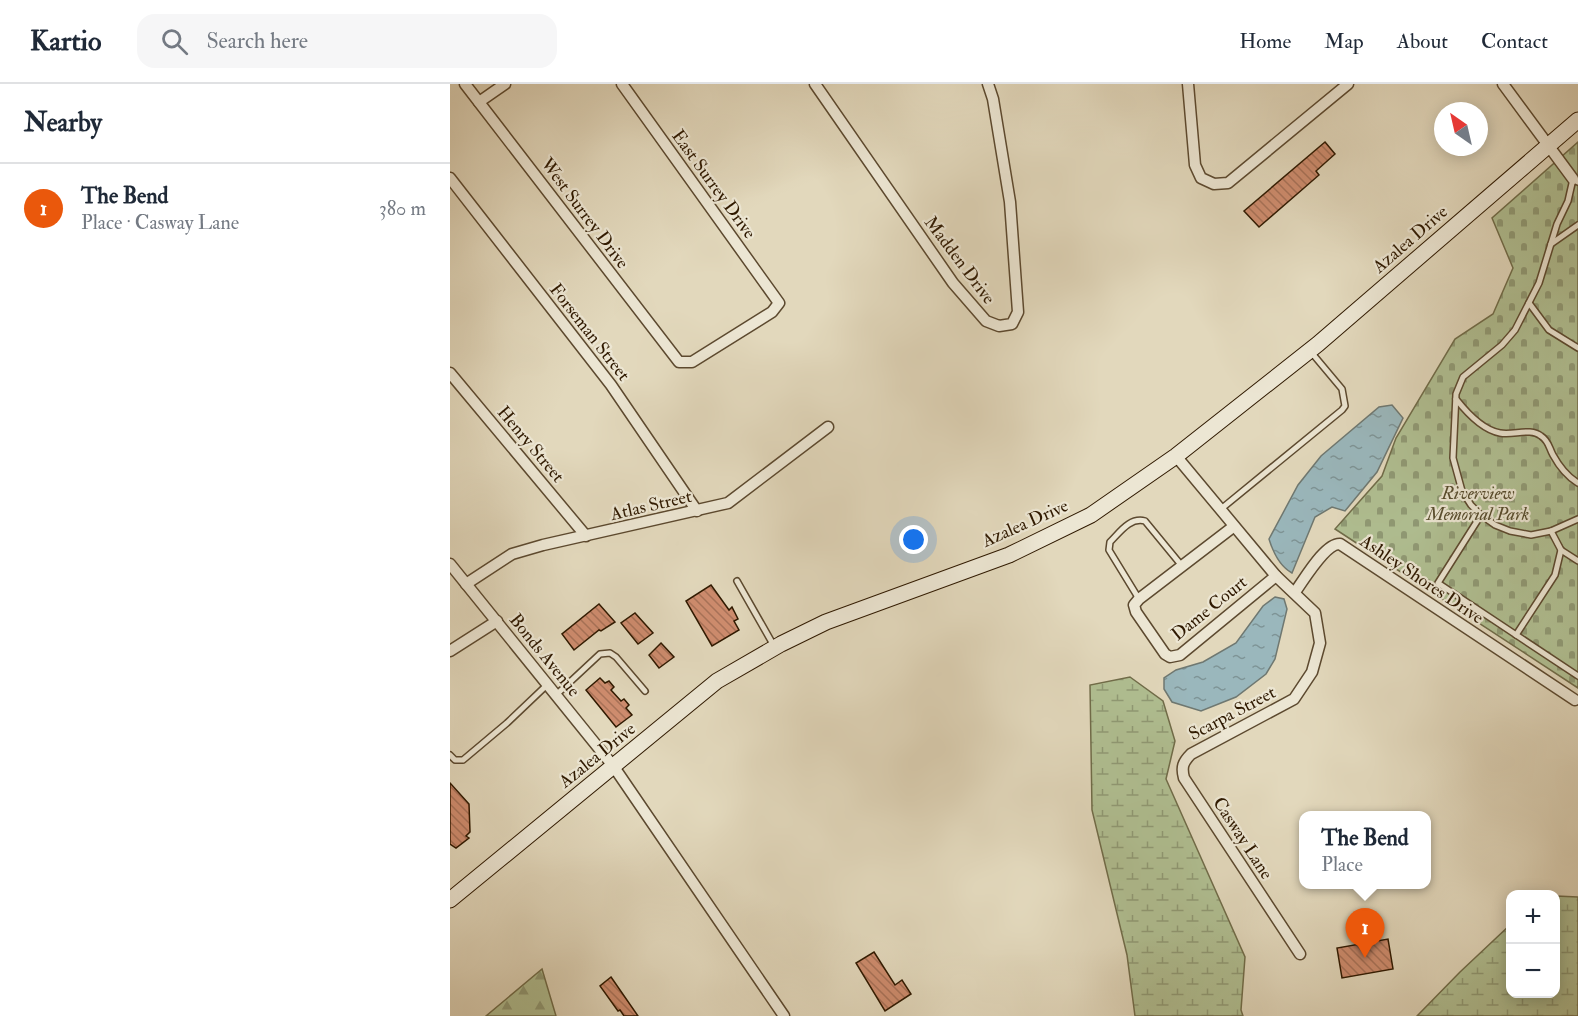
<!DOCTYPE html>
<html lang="en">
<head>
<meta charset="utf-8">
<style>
  body { margin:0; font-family:"IM FELL Double Pica",serif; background:#f6f6f7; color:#1f2937 }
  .controls { position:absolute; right:18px; bottom:18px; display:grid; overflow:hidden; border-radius:12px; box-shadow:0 3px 15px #0003 }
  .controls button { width:54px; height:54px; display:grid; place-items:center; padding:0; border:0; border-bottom:2px solid #e0e1e3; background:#fff; color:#1f2937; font:30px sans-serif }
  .compass { position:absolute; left:984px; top:18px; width:54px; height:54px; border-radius:50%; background:#fff; box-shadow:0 3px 15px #0003; rotate:326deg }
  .you { position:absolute; left:464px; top:456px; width:21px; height:21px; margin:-15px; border:4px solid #fff; border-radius:50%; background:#1a73e8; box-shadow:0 0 0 9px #1a73e833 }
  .badge { display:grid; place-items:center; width:39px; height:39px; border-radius:50%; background:#ea580c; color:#fff; font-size:20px; font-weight:700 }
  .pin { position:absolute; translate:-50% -50px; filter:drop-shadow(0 2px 3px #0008) }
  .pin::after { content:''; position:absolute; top:32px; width:21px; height:18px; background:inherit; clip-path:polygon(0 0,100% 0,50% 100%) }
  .popup { position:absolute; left:849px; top:727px; width:132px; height:78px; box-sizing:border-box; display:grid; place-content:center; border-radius:12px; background:#fff; filter:drop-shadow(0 2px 4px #0005); font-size:20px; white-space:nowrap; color:#747a83 }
  .popup b { font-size:22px; color:#1f2937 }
  .popup::after { content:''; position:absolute; left:50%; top:100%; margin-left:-12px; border:12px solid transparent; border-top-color:#fff }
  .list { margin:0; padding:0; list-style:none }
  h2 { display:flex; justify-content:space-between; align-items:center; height:78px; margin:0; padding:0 24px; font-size:26px }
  h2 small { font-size:20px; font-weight:400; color:#747a83 }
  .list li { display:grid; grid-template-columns:39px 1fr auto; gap:18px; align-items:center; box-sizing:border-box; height:90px; padding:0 24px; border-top:2px solid #e0e1e3 }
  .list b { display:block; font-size:22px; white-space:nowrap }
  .list p { margin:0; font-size:20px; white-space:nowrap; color:#747a83 }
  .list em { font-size:20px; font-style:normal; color:#747a83 }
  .icon { flex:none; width:33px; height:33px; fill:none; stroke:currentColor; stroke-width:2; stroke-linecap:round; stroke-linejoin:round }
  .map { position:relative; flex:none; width:1128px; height:932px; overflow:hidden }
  header { display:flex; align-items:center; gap:36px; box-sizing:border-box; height:84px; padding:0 30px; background:#fff; border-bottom:2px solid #e0e1e3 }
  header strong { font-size:28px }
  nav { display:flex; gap:33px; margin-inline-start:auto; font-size:21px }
  .search { width:420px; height:54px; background:#f6f6f7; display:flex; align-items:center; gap:15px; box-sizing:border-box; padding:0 21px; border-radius:18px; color:#747a83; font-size:22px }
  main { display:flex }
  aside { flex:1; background:#fff }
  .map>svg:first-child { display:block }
</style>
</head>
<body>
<header>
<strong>Kartio</strong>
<div class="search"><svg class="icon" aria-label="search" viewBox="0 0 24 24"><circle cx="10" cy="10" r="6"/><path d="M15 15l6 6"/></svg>Search here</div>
<nav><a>Home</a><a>Map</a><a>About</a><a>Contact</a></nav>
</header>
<main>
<aside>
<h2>Nearby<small></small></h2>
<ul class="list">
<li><span class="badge">1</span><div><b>The Bend</b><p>Place · Casway Lane</p></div><em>380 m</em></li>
</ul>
</aside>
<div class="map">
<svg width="1128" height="932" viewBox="0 0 1128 932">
  <defs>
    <pattern id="forest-firs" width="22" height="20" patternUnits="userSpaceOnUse" patternTransform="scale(1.5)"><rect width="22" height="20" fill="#b0bf92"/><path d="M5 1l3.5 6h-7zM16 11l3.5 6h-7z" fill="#909a75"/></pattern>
    <pattern id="wetland-marsh" width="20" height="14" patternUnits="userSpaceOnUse" patternTransform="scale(1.5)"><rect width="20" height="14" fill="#b0bf92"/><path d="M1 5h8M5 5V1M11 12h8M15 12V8" fill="none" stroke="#909a75"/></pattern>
    <pattern id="cemetery-stones" width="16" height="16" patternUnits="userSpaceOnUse" patternTransform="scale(1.5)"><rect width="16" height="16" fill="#b0bf92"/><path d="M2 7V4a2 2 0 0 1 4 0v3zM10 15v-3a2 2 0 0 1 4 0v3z" fill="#909a75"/></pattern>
    <pattern id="water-ripples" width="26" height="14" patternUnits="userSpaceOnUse" patternTransform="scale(1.5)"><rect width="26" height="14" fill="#9ab7bc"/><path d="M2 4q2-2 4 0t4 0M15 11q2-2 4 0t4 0" fill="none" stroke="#7e9496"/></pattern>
    <pattern id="building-back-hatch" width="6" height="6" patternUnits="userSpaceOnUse" patternTransform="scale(1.5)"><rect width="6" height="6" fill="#ce8c6e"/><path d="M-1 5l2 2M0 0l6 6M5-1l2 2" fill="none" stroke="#a87258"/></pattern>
  </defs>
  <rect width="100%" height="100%" fill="#e2d8bc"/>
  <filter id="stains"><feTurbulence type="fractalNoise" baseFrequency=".00333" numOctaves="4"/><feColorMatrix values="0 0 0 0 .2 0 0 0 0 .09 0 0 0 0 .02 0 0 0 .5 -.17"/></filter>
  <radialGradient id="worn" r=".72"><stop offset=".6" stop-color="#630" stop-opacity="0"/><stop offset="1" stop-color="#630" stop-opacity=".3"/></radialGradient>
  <!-- forest -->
  <polygon fill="url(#forest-firs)" stroke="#706c49" stroke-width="1.5" points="92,885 106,932 36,932"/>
  <!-- wetland -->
  <g fill="url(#wetland-marsh)" stroke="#706c49" stroke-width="1.5">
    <polygon points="680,593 713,617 725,657 716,695 795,873 791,926 793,932 685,932 677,871 642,726 640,601"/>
    <polygon points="1106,812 1128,813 1128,932 967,932 1010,888 1060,841 1060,910 1106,910"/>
  </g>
  <!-- cemetery -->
  <polygon fill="url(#cemetery-stones)" stroke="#706c49" stroke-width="1.5" points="1128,58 1128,604 885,445 932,392 946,354 1005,255 1043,230 1063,184 1042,134"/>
  <!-- water -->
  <g fill="url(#water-ripples)" stroke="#6f7871" stroke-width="1.5">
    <path d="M942,321L953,334L927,388L895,427L882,423L865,433L842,489C829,482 823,468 819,455L848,401L871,372L929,323Z"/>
    <polygon points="825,513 834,515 837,525 825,575 816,590 786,613 751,627 722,618 714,605 714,594 726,586 753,578 786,559 813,522"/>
  </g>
  <!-- building -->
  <g fill="url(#building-back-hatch)" stroke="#2f1900" stroke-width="1.5">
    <polygon points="875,58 885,70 866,87 869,91 809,143 794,127"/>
    <polygon points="261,501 279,526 282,523 288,535 284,537 289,546 262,562 236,517"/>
    <polygon points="149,520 165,538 151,547 149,546 124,566 112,550"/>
    <polygon points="185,529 203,549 188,560 171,539"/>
    <polygon points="211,559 224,573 209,584 199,571"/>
    <polygon points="150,594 155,599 159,597 164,603 161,606 171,617 174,615 179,621 176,624 182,631 166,643 136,606"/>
    <polygon points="0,699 19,720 20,748 16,752 19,754 6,764 0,760"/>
    <polygon points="938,855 943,885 892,894 887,864"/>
    <polygon points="424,868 445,901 452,896 461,910 435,927 406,879"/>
    <polygon points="161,893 188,932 174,932 170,926 168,927 150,902"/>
  </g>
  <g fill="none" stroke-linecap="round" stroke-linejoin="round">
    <!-- lane casing -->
    <g stroke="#5c492f" stroke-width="8">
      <g id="lane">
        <polyline points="1128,98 1123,95 1118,117 1107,140 1089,199 1065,246 1052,261 1013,293 1006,310 1003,374 1012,407 1021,421 1031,431 1045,441 1060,447 1081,451 1101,447 1128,435"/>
        <polyline points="1101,160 1128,141"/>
        <polyline points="1079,219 1099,246 1128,264"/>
        <path d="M1006,315C1017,329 1033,346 1050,349C1063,352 1080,343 1091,352C1099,357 1099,364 1103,371C1109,382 1118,393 1128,399"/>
        <polyline points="771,425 892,326 895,322 892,305 861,268"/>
        <polyline points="1031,431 988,499 1128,592"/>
        <polyline points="1101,447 1111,466 1128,477"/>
        <polyline points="287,497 324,562"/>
        <path d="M689,515L659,466L660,458C670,448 680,433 695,437L732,482"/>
        <polyline points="1066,551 1105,491 1111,466"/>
        <polyline points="106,611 150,570 160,569 166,573 195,607"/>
        <polyline points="0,671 5,676 13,676 57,639 98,600"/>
      </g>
    </g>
    <!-- street casing -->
    <g stroke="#5c492f" stroke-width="13">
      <g id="street">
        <polyline points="15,0 229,278 242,278 322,228 329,219 172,0"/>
        <polyline points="365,0 503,199 536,237 549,242 562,240 568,228 560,118 543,15 538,0"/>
        <polyline points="738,0 745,81 751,94 764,100 778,99 898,0"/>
        <polyline points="1053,0 1123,95"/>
        <polyline points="29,18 55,0"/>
        <polyline points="0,94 161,301 247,427"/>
        <polyline points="0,289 136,452"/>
        <path d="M726,372L826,492L865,529L870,559L862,588L844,615L741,670C733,678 731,683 734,694L850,870"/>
        <polyline points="783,443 689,515 684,521 686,528 715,570 720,573 730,571 826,492"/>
        <polyline points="0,480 164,683 334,932"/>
        <polyline points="16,500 62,470 93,461 278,419 378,343"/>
        <path d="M845,508C854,496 875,459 890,460L1125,616"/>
        <polyline points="0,567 47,537"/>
      </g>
    </g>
    <!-- secondary casing -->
    <g stroke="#2f1900" stroke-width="17">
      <polyline id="secondary" points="0,816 267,597 331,560 376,538 559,471 641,431 726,372 868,260 1128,36"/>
    </g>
    <!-- lane -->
    <use href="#lane" stroke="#ece6d3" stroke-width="5"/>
    <!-- street -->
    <use href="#street" stroke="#ece6d3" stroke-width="10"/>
    <!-- secondary -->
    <use href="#secondary" stroke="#ece6d3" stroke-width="15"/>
  </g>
  <g text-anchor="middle" stroke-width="4.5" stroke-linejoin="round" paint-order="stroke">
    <!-- street labels -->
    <g font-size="18" fill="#2f1900" stroke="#ece6d3">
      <text transform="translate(264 100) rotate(54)" y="6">East Surrey Drive</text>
      <text transform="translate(135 129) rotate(53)" y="6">West Surrey Drive</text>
      <text transform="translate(960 155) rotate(-41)" y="6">Azalea Drive</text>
      <text transform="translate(510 176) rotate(53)" y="6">Madden Drive</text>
      <text transform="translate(140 248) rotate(52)" y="6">Forseman Street</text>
      <text transform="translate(81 360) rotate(50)" y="6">Henry Street</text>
      <text transform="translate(201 421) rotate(-13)" y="6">Atlas Street</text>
      <text transform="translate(575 439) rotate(-24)" y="6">Azalea Drive</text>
      <text transform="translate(972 495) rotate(34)" y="6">Ashley Shores Drive</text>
      <text transform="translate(759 524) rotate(-39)" y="6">Dame Court</text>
      <text transform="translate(95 571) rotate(51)" y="6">Bonds Avenue</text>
      <text transform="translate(782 629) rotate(-28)" y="6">Scarpa Street</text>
      <text transform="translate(147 671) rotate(-39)" y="6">Azalea Drive</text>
      <text transform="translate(793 754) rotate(57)" y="6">Casway Lane</text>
    </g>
    <!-- park labels -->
    <g font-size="18" font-style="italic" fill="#564b2c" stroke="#ece6d3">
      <text x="1028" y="415">Riverview<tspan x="1028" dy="21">Memorial Park</tspan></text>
    </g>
  </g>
  <rect width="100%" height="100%" filter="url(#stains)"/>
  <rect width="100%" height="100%" fill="url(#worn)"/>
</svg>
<div class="controls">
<button>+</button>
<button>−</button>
</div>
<svg class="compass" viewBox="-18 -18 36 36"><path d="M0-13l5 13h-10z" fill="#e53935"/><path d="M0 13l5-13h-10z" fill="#747a83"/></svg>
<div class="you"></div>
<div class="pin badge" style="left:915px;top:874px">1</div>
<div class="popup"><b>The Bend</b>Place</div>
</div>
</main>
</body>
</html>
